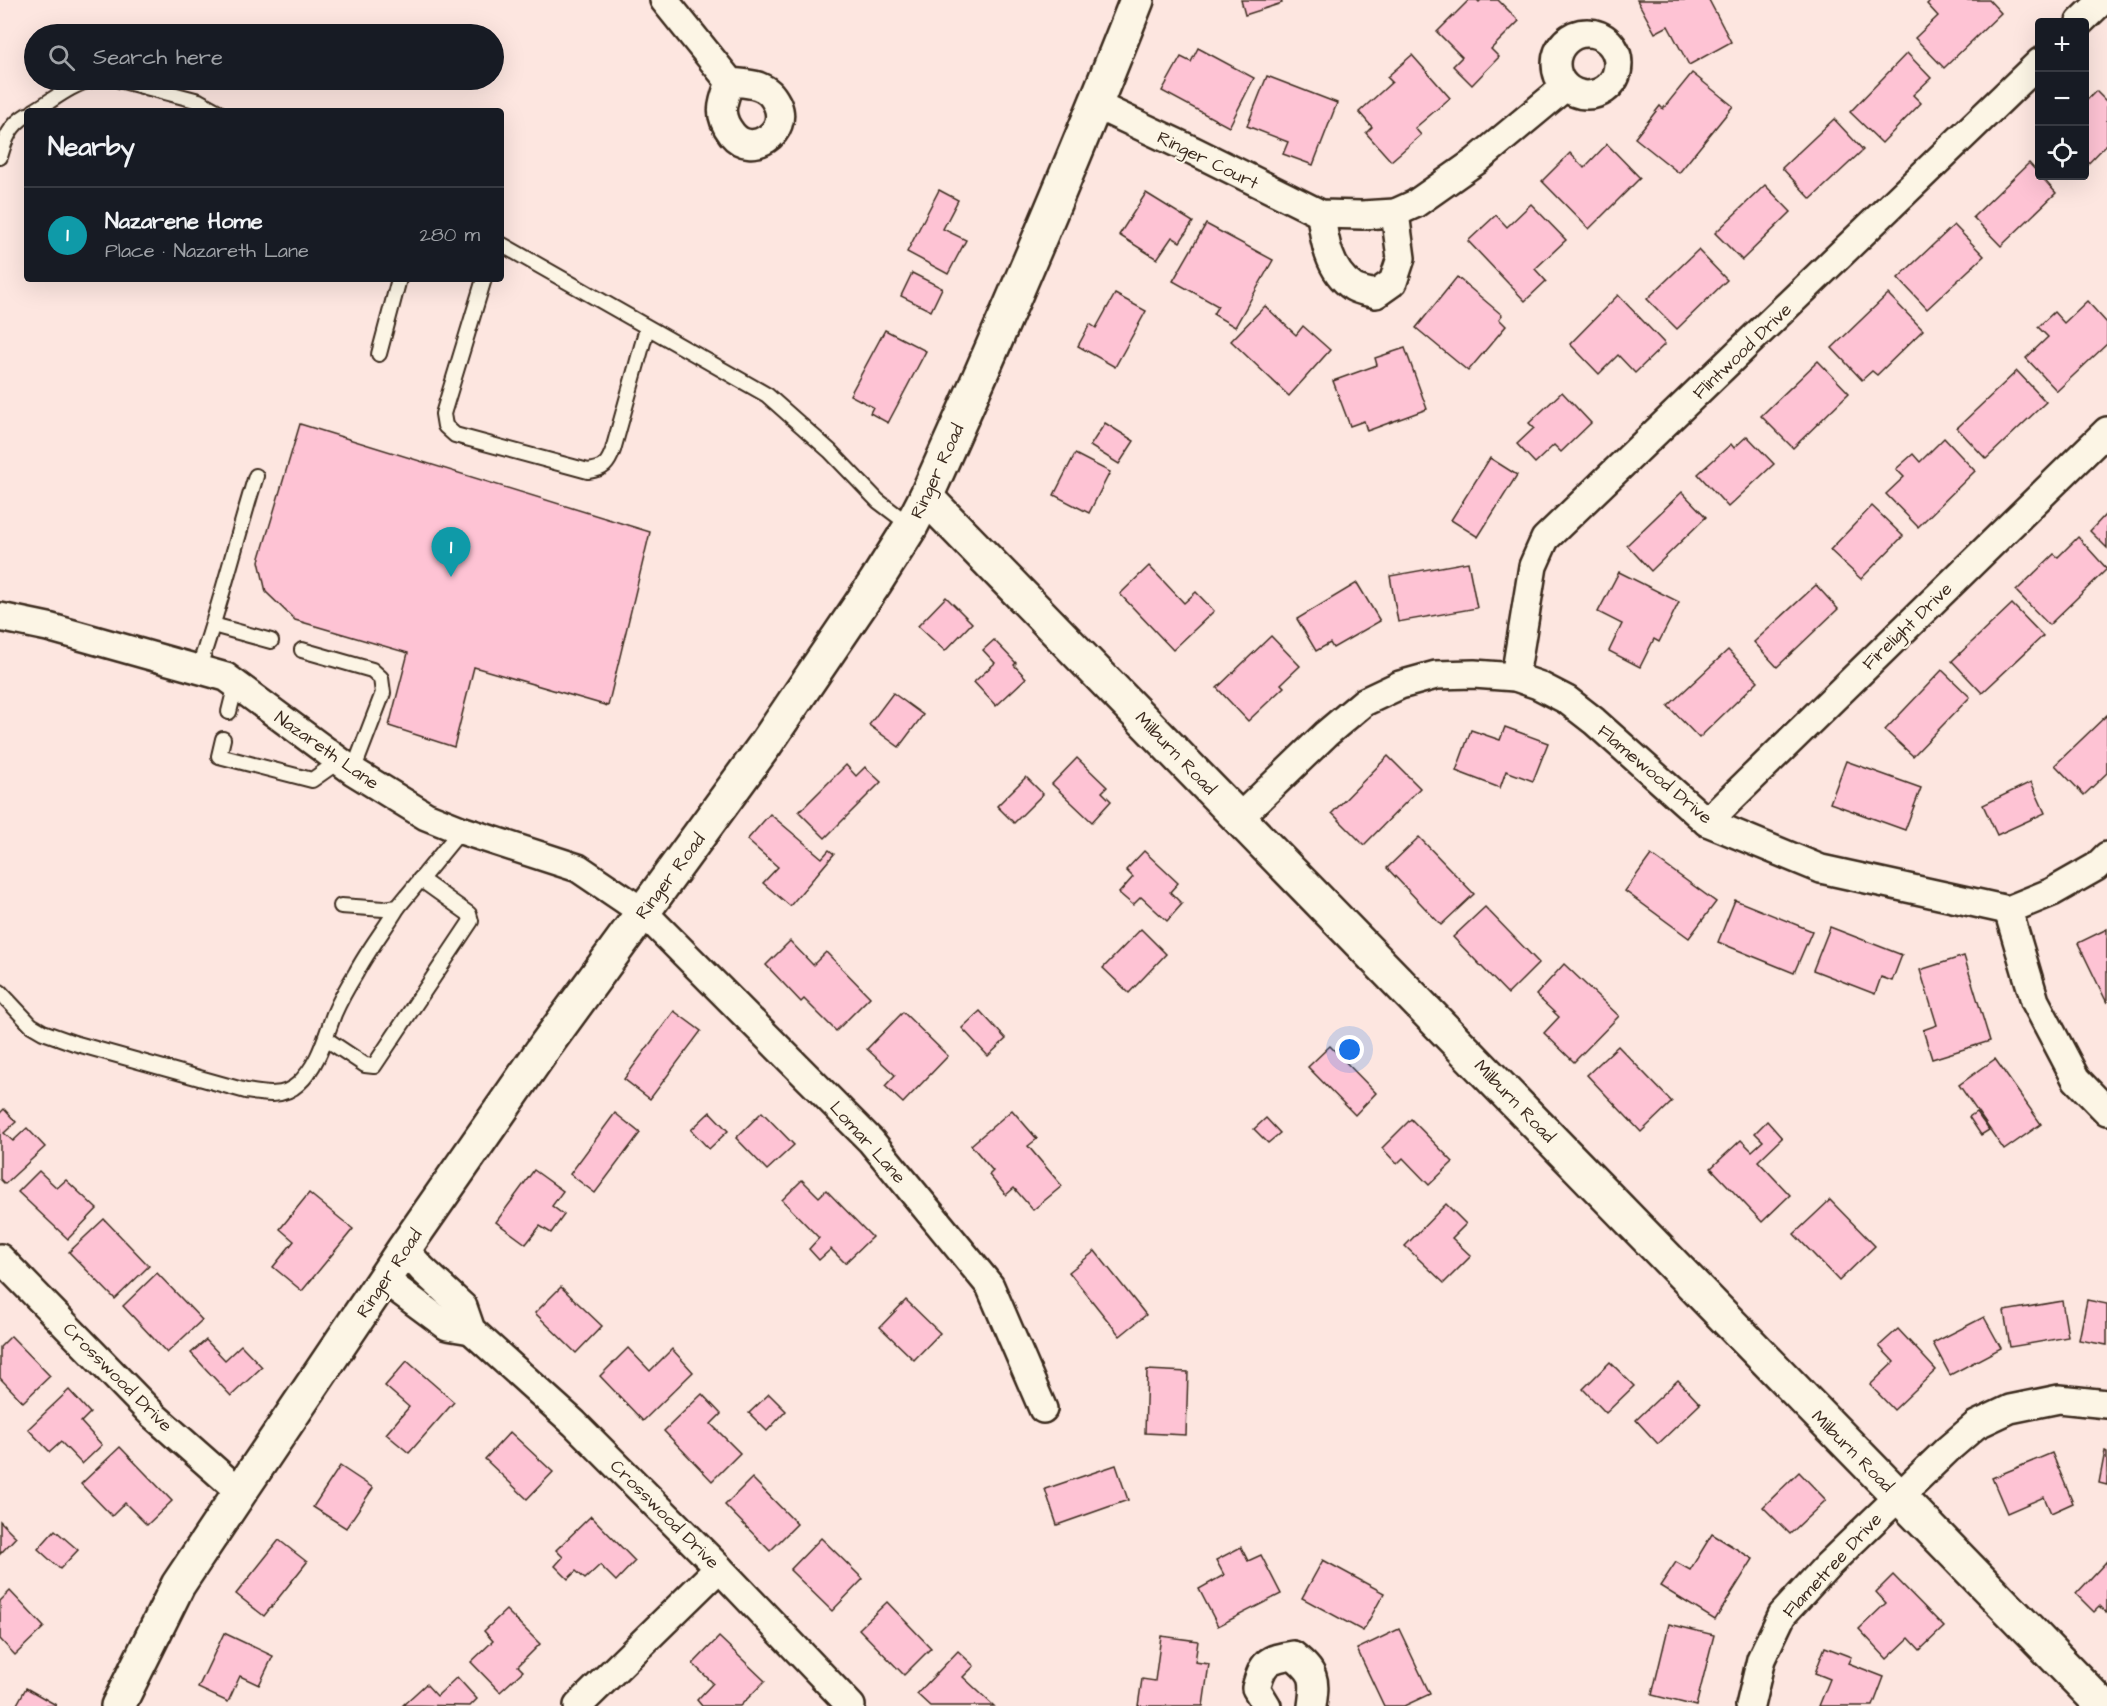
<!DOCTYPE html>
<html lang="en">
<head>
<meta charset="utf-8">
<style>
  body { margin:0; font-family:"Architects Daughter",sans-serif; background:#20242c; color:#f1f3f6 }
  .controls { position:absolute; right:18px; top:18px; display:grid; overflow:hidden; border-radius:6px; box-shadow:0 6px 24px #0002 }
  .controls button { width:54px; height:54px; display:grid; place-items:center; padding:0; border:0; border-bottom:2px solid #363941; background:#171b24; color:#f1f3f6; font:30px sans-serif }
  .you { position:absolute; left:1350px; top:1050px; width:21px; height:21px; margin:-15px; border:4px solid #fff; border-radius:50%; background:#1a73e8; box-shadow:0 0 0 9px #1a73e833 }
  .badge { display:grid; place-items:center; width:39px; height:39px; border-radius:50%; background:#7c3aed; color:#fff; font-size:20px; font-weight:700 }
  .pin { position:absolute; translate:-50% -50px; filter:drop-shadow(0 2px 3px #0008) }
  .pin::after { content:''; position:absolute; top:32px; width:21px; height:18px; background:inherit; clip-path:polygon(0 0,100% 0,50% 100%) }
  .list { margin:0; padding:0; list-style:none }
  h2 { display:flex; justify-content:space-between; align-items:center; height:78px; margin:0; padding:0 24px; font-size:26px }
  h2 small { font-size:20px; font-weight:400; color:#9ea1a6 }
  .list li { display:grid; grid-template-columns:39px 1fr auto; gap:18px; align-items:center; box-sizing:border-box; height:96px; padding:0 24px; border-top:2px solid #363941 }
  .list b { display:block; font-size:22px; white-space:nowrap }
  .list p { margin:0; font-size:20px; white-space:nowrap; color:#9ea1a6 }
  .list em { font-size:20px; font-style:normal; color:#9ea1a6 }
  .icon { flex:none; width:33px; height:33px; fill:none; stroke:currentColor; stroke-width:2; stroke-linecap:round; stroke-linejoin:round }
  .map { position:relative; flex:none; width:2107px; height:1706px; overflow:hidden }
  .search { position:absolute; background:#171b24; box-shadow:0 6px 24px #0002; left:24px; top:24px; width:480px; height:66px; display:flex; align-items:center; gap:15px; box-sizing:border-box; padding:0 21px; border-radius:33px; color:#9ea1a6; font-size:22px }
  .panel { position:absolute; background:#171b24; box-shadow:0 6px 24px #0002; left:24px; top:108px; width:480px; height:174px; border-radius:6px }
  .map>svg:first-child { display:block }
</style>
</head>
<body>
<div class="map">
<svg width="2107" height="1706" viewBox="0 0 2107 1706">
  <rect width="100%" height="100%" fill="#fde6e0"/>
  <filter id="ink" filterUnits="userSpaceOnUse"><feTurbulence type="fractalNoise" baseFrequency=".0167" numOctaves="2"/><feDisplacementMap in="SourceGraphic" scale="12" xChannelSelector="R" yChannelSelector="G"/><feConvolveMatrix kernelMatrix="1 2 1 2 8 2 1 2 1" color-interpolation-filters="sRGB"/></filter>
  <g filter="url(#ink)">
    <!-- building -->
    <g fill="#fec3d4" stroke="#3b2a1e" stroke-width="1.5">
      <polygon points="1241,0 1281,0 1282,3 1245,15"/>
      <polygon points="1469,0 1477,0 1479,2 1481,0 1498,0 1519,21 1491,49 1499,57 1472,85 1453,66 1462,57 1437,32"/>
      <polygon points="1637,0 1709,0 1731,42 1689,65 1668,26 1655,33"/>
      <polygon points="1931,0 1989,0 2001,13 1944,68 1915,38 1938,16 1927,4"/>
      <polygon points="1198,48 1254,78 1229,127 1162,91 1181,57 1191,62"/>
      <polygon points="1907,53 1931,78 1913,95 1921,103 1882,143 1850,112"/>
      <polygon points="1412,55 1450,98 1415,128 1421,135 1391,161 1366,133 1372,127 1359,112 1392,82 1387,77"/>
      <polygon points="1692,73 1733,106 1679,173 1635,138 1660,106 1663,109"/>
      <polygon points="1267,76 1337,103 1313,165 1283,154 1288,142 1247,126"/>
      <polygon points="2096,91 2107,102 2107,144 2084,168 2084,103"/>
      <polygon points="1834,119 1863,150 1811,199 1782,168"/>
      <polygon points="1607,144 1640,178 1589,229 1542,181 1570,153 1584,168"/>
      <polygon points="2029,163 2056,193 2001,246 1973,217"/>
      <polygon points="1765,185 1791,212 1742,260 1715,233"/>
      <polygon points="939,190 958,200 943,229 966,240 948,274 907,252"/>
      <polygon points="1146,193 1193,222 1180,242 1172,237 1157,259 1119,235"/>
      <polygon points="1531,204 1566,240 1535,269 1546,281 1525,301 1468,241 1496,215 1507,227"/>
      <polygon points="1206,224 1273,260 1235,327 1213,314 1218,306 1173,281"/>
      <polygon points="1954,225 1984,256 1927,309 1898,278"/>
      <polygon points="1698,250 1727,280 1677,329 1647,299"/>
      <polygon points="912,273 942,288 931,311 901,296"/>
      <polygon points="1457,277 1502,315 1499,319 1506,326 1468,371 1416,328"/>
      <polygon points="1115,294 1146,311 1115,367 1078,346 1090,324 1096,328"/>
      <polygon points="1888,294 1923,330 1877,375 1872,371 1862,380 1832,348"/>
      <polygon points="1618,295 1665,344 1635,373 1618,355 1599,374 1570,344"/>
      <polygon points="2087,301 2107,323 2107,344 2057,391 2026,358 2048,337 2038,327 2054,312 2064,323"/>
      <polygon points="1265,306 1296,335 1303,326 1330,350 1289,396 1231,341"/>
      <polygon points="885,330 926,351 888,423 870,413 873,407 850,395"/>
      <polygon points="1405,348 1427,409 1367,431 1364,421 1350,426 1333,381 1377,365 1375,358"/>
      <polygon points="1818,361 1849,393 1793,448 1761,416"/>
      <polygon points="2017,371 2046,402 1986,459 1957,428"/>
      <polygon points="1562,392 1591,423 1561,452 1554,445 1535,463 1517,444 1534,428 1529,423"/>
      <polygon points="1105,423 1134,441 1119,464 1090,446"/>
      <polygon points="300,424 650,532 608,706 474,667 454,747 389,726 408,653 295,620 266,592 259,561"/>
      <polygon points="1747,436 1774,464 1728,507 1698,474 1731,444 1734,448"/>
      <polygon points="1944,438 1975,471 1918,527 1886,494 1904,477 1896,469 1913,454 1920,462"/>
      <polygon points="1075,454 1110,472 1089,513 1054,495"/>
      <polygon points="1490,458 1517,475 1478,537 1451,520"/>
      <polygon points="1682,492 1706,517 1651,571 1627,545"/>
      <polygon points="1872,506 1903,536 1861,579 1830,550"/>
      <polygon points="2107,513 2107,548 2090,531"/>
      <polygon points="2078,537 2107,569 2049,625 2016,591 2054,554 2058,557"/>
      <polygon points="1468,562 1477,608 1398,622 1390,576"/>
      <polygon points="1149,566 1184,603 1196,592 1214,611 1173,650 1120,594"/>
      <polygon points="1619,572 1679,602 1659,642 1654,639 1640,667 1609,651 1622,624 1598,612"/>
      <polygon points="1357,583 1380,621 1333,648 1330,643 1316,651 1297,619"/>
      <polygon points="1816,585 1838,609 1777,667 1754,642"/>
      <polygon points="946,597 972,623 945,651 918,626"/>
      <polygon points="2012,604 2043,636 1982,693 1952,661"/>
      <polygon points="1271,636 1300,666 1281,684 1284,687 1248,721 1217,688"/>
      <polygon points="994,640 1016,663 1014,665 1026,678 996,706 974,682 995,663 983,650"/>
      <polygon points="1728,650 1758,681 1699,738 1668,706"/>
      <polygon points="1942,670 1970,697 1913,756 1885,730"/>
      <polygon points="893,693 923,715 899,747 869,725"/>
      <polygon points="2107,715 2107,773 2084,795 2055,765"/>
      <polygon points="1505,727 1548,743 1533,781 1506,771 1500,788 1456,771 1471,730 1500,740"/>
      <polygon points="1388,756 1420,788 1364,845 1332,813"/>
      <polygon points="1077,758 1107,787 1102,792 1111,801 1092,822 1052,784"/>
      <polygon points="1846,761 1921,788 1905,830 1830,803"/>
      <polygon points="846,765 856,776 865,767 881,782 825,838 799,812"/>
      <polygon points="1026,777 1043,794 1014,823 997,806"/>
      <polygon points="2031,782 2045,813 1997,835 1983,805"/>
      <polygon points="770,814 822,858 829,850 834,854 790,906 763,883 778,867 747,840"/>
      <polygon points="1419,837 1474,894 1441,925 1387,868"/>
      <polygon points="1144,851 1178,883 1170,892 1182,904 1167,921 1141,897 1133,905 1119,893 1133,877 1126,870"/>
      <polygon points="1651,855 1716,902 1689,938 1625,891"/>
      <polygon points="1735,900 1812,931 1794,973 1718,942"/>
      <polygon points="1485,907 1539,963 1508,994 1453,937"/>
      <polygon points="1830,927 1902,955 1892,981 1881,977 1875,994 1813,970"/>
      <polygon points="1141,929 1166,954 1129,993 1103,968"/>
      <polygon points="2107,929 2107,1003 2078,943"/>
      <polygon points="790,941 813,965 826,952 870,997 836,1031 804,999 801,1002 766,965"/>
      <polygon points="1964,956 1990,1041 1932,1059 1923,1030 1937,1025 1920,970"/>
      <polygon points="1564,964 1619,1016 1574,1062 1544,1033 1559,1017 1536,995"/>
      <polygon points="674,1011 701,1031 650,1099 624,1079"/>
      <polygon points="980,1011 1006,1039 988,1056 962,1028"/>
      <polygon points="903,1012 948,1056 903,1103 885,1086 895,1075 867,1049"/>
      <polygon points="1330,1046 1376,1093 1355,1115 1308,1067"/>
      <polygon points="1618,1046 1672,1102 1641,1132 1587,1075"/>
      <polygon points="1995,1059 2041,1124 2004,1150 1959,1085"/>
      <polygon points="4,1109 16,1122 4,1133 13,1141 27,1128 45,1147 5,1184 0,1179 0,1113"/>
      <polygon points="1012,1110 1037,1139 1028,1146 1062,1186 1033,1210 1014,1188 1006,1195 989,1175 993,1171 971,1145"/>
      <polygon points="710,1112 728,1131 709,1149 691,1130"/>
      <polygon points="762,1112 794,1145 767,1170 736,1138"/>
      <polygon points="1976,1112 1989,1130 1981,1135 1969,1117"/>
      <polygon points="615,1113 640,1133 595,1193 570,1174"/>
      <polygon points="1266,1118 1280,1133 1268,1143 1254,1129"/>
      <polygon points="1411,1119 1453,1162 1429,1185 1403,1158 1397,1164 1382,1148"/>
      <polygon points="1767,1121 1782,1138 1758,1161 1790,1195 1762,1222 1711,1168 1741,1140 1752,1151 1763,1141 1755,1133"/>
      <polygon points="534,1170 563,1191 552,1206 564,1215 551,1233 540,1226 526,1244 496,1222"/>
      <polygon points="39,1171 57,1188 66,1180 97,1209 68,1239 18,1192"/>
      <polygon points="802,1180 819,1197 826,1190 872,1237 845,1263 831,1249 819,1260 809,1249 819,1238 782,1200"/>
      <polygon points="309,1193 353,1229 302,1291 273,1267 294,1241 280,1229"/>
      <polygon points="1830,1200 1875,1246 1839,1281 1794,1234"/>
      <polygon points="1446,1204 1466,1224 1452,1238 1471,1256 1444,1283 1405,1246"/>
      <polygon points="104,1219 149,1266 115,1299 69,1252"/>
      <polygon points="1095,1251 1146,1315 1120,1336 1069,1272"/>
      <polygon points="157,1273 202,1320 167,1353 123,1306"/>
      <polygon points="561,1287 602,1326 576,1353 535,1313"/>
      <polygon points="906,1300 940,1333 914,1360 880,1327"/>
      <polygon points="2087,1300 2107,1304 2107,1345 2079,1340"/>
      <polygon points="2062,1301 2068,1337 2010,1347 2004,1311"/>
      <polygon points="1984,1317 2001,1348 1950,1375 1933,1343"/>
      <polygon points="1898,1329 1936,1370 1894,1410 1870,1385 1894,1362 1879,1346"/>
      <polygon points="11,1336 50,1376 23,1402 0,1378 0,1347"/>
      <polygon points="206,1340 225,1360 241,1345 262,1367 231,1396 191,1353"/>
      <polygon points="628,1348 650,1371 672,1349 693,1372 643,1421 600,1376"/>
      <polygon points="407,1361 454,1402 409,1453 386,1434 409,1407 385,1386"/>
      <polygon points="1610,1362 1634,1386 1606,1413 1583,1389"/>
      <polygon points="1147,1370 1188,1372 1186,1435 1145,1433"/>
      <polygon points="1678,1380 1700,1404 1658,1444 1636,1420"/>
      <polygon points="69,1390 90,1413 81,1422 102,1445 82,1464 61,1442 50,1452 28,1429"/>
      <polygon points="702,1394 721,1414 711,1424 740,1453 712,1481 664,1431"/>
      <polygon points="769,1394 786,1411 767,1431 749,1413"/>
      <polygon points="510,1432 553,1472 527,1499 485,1459"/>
      <polygon points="120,1447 172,1501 147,1525 125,1503 112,1516 81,1484"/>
      <polygon points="2105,1451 2107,1452 2107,1485 2099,1483"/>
      <polygon points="2052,1453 2073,1503 2051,1513 2044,1497 2007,1513 1992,1478"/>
      <polygon points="1116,1465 1128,1500 1057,1525 1045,1489"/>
      <polygon points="340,1466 373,1488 346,1528 313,1507"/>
      <polygon points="1799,1472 1826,1500 1790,1534 1763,1507"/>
      <polygon points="752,1478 797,1524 770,1551 725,1505"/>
      <polygon points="591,1516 635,1561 616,1581 600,1565 585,1579 576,1571 568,1579 555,1566 563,1557 556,1550"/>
      <polygon points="0,1521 16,1537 0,1554"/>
      <polygon points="55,1530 78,1550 60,1569 38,1549"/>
      <polygon points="1712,1534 1753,1559 1715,1620 1660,1586 1676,1562 1690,1570"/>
      <polygon points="821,1538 863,1579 832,1611 790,1570"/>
      <polygon points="279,1540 307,1562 264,1616 236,1594"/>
      <polygon points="1241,1547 1248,1561 1261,1555 1281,1594 1218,1626 1199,1589 1224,1575 1216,1560"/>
      <polygon points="1323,1560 1384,1593 1363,1631 1302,1598"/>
      <polygon points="2107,1561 2107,1613 2100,1606 2094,1612 2076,1594"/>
      <polygon points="1893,1575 1944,1627 1920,1650 1909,1638 1887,1659 1859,1629 1886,1603 1876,1592"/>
      <polygon points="10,1591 44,1627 15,1655 0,1639 0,1601"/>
      <polygon points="887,1602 931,1648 904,1675 859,1629"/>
      <polygon points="506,1610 540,1644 518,1666 523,1671 500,1692 471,1662 493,1641 484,1631"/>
      <polygon points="1669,1624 1714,1635 1696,1706 1652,1695"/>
      <polygon points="1399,1629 1430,1694 1404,1706 1384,1706 1357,1649"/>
      <polygon points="224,1633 273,1656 259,1685 240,1676 228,1702 198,1688"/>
      <polygon points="1161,1636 1198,1641 1195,1662 1209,1664 1203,1706 1138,1706 1142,1679 1155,1681"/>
      <polygon points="719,1637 765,1681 740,1706 702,1706 697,1700 713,1683 693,1664"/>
      <polygon points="1825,1647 1851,1657 1848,1663 1884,1677 1873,1706 1819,1706 1830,1679 1815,1673"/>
      <polygon points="958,1651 974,1666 963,1677 994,1706 930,1706 917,1694"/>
      <polygon points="457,1677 477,1699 470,1706 403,1705 426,1684 437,1696"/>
      <polygon points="26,1688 56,1705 55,1706 16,1706"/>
    </g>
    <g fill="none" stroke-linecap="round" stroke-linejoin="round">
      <!-- lane casing -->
      <g stroke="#3b2a1e" stroke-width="18">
        <g id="lane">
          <polyline points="119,80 199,101 217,111"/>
          <path d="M34,111C53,100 71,84 92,80"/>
          <path d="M0,157C5,139 10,125 27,115"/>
          <polyline points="501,244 767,395 830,451 878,501 911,526"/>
          <path d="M484,279L443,414L445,426L455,435L588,471C604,469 608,464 613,450L647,328"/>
          <polyline points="379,354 399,279"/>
          <polyline points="213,625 271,641"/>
          <polyline points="302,650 372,670 381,678 383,693 353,771"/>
          <path d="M198,670C220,607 236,540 256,476"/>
          <polyline points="229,712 236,684"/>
          <polyline points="223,739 219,756 312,780 339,761"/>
          <polyline points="341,906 384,909 398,907 461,830"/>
          <path d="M0,992L31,1025L43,1032L74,1043L246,1091C264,1094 283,1098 298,1084C318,1066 325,1038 334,1014C340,1000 348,986 356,973C368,950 385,929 398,907"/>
          <polyline points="326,1039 365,1065 374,1066 471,921 469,914 420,879"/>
        </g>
      </g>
      <!-- street casing -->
      <g stroke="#3b2a1e" stroke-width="32">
        <g id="street">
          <path d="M664,0L730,82C739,83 749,83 758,86C768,90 772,94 777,104C790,133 751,158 732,134C717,115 722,104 730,82"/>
          <polyline points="2080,22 2103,0"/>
          <circle cx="1587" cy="64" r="31"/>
          <polyline points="1096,105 1194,151 1321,214 1362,215 1395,213 1415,204 1476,161 1565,87"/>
          <path d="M1321,214C1324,240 1329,271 1353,287C1359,291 1369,292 1376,294L1393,282L1401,258L1395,213"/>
          <polyline points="0,617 48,627 226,677 353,771 426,816 461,830 578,868 643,912 871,1141 990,1286 1043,1409"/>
          <polyline points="1515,677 1533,566 1545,539 2040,62"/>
          <polyline points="1239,818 1326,734 1364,702 1400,685 1436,675 1474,674 1515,677 1538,685 1567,700 1594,721 1707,822 1821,869 2008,910 2052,892 2096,867 2107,856"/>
          <polyline points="1707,822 2107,431"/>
          <polyline points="2008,910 2035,1001 2076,1079 2107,1111"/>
          <polyline points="404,1249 422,1269 463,1307 471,1330 574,1423 719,1568 851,1706"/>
          <polyline points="0,1258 154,1416 240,1492"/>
          <polyline points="385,1280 447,1326 471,1330"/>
          <polyline points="578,1706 719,1568"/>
          <path d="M1267,1706L1256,1688C1263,1662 1267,1659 1293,1655C1315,1673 1316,1678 1312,1706"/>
          <polyline points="1750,1706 1761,1659 1782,1615 1827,1566 1947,1450 1976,1425 2010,1409 2059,1399 2107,1404"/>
        </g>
      </g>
      <!-- secondary casing -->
      <g stroke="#3b2a1e" stroke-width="38">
        <g id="secondary">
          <path d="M926,497C1320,899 1710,1304 2103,1706"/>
          <path d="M118,1706L178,1585L240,1492L404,1249L546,1045L765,745L875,583L911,526L926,497C1000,333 1071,168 1137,0"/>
        </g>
      </g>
      <!-- lane -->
      <use href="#lane" stroke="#fcf5e5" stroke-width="14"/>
      <!-- street -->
      <use href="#street" stroke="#fcf5e5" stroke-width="27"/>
      <!-- secondary -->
      <use href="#secondary" stroke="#fcf5e5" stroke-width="33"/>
    </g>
  </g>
  <g text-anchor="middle" stroke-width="4.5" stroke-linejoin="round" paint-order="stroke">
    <!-- street labels -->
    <g font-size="18" fill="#3b2a1e" stroke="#fcf5e5">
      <text transform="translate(1208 160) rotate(26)" y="6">Ringer Court</text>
      <text transform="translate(1742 351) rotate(-44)" y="6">Flintwood Drive</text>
      <text transform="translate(937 471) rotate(-65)" y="6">Ringer Road</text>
      <text transform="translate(1907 626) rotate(-44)" y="6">Firelight Drive</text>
      <text transform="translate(327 750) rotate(35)" y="6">Nazareth Lane</text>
      <text transform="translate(1176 753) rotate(46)" y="6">Milburn Road</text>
      <text transform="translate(1655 774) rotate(40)" y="6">Flamewood Drive</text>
      <text transform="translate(670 876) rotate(-53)" y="6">Ringer Road</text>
      <text transform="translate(1515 1101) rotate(46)" y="6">Milburn Road</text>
      <text transform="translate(868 1142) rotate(48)" y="6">Lomar Lane</text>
      <text transform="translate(389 1273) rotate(-56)" y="6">Ringer Road</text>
      <text transform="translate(118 1377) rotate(45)" y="6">Crosswood Drive</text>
      <text transform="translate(1853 1451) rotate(45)" y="6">Milburn Road</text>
      <text transform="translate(665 1514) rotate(45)" y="6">Crosswood Drive</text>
      <text transform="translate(1832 1565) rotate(-47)" y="6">Flametree Drive</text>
    </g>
  </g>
</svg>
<div class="controls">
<button>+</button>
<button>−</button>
<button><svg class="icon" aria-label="locate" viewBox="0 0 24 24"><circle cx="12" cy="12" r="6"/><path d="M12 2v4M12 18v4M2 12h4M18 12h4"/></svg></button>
</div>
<div class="you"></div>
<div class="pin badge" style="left:451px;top:577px;background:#0f9aa8">1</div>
<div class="search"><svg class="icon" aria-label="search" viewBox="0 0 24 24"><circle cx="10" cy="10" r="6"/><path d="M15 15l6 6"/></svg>Search here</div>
<section class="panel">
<h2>Nearby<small></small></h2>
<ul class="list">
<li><span class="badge" style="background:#0f9aa8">1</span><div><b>Nazarene Home</b><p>Place · Nazareth Lane</p></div><em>280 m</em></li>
</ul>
</section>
</div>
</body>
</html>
